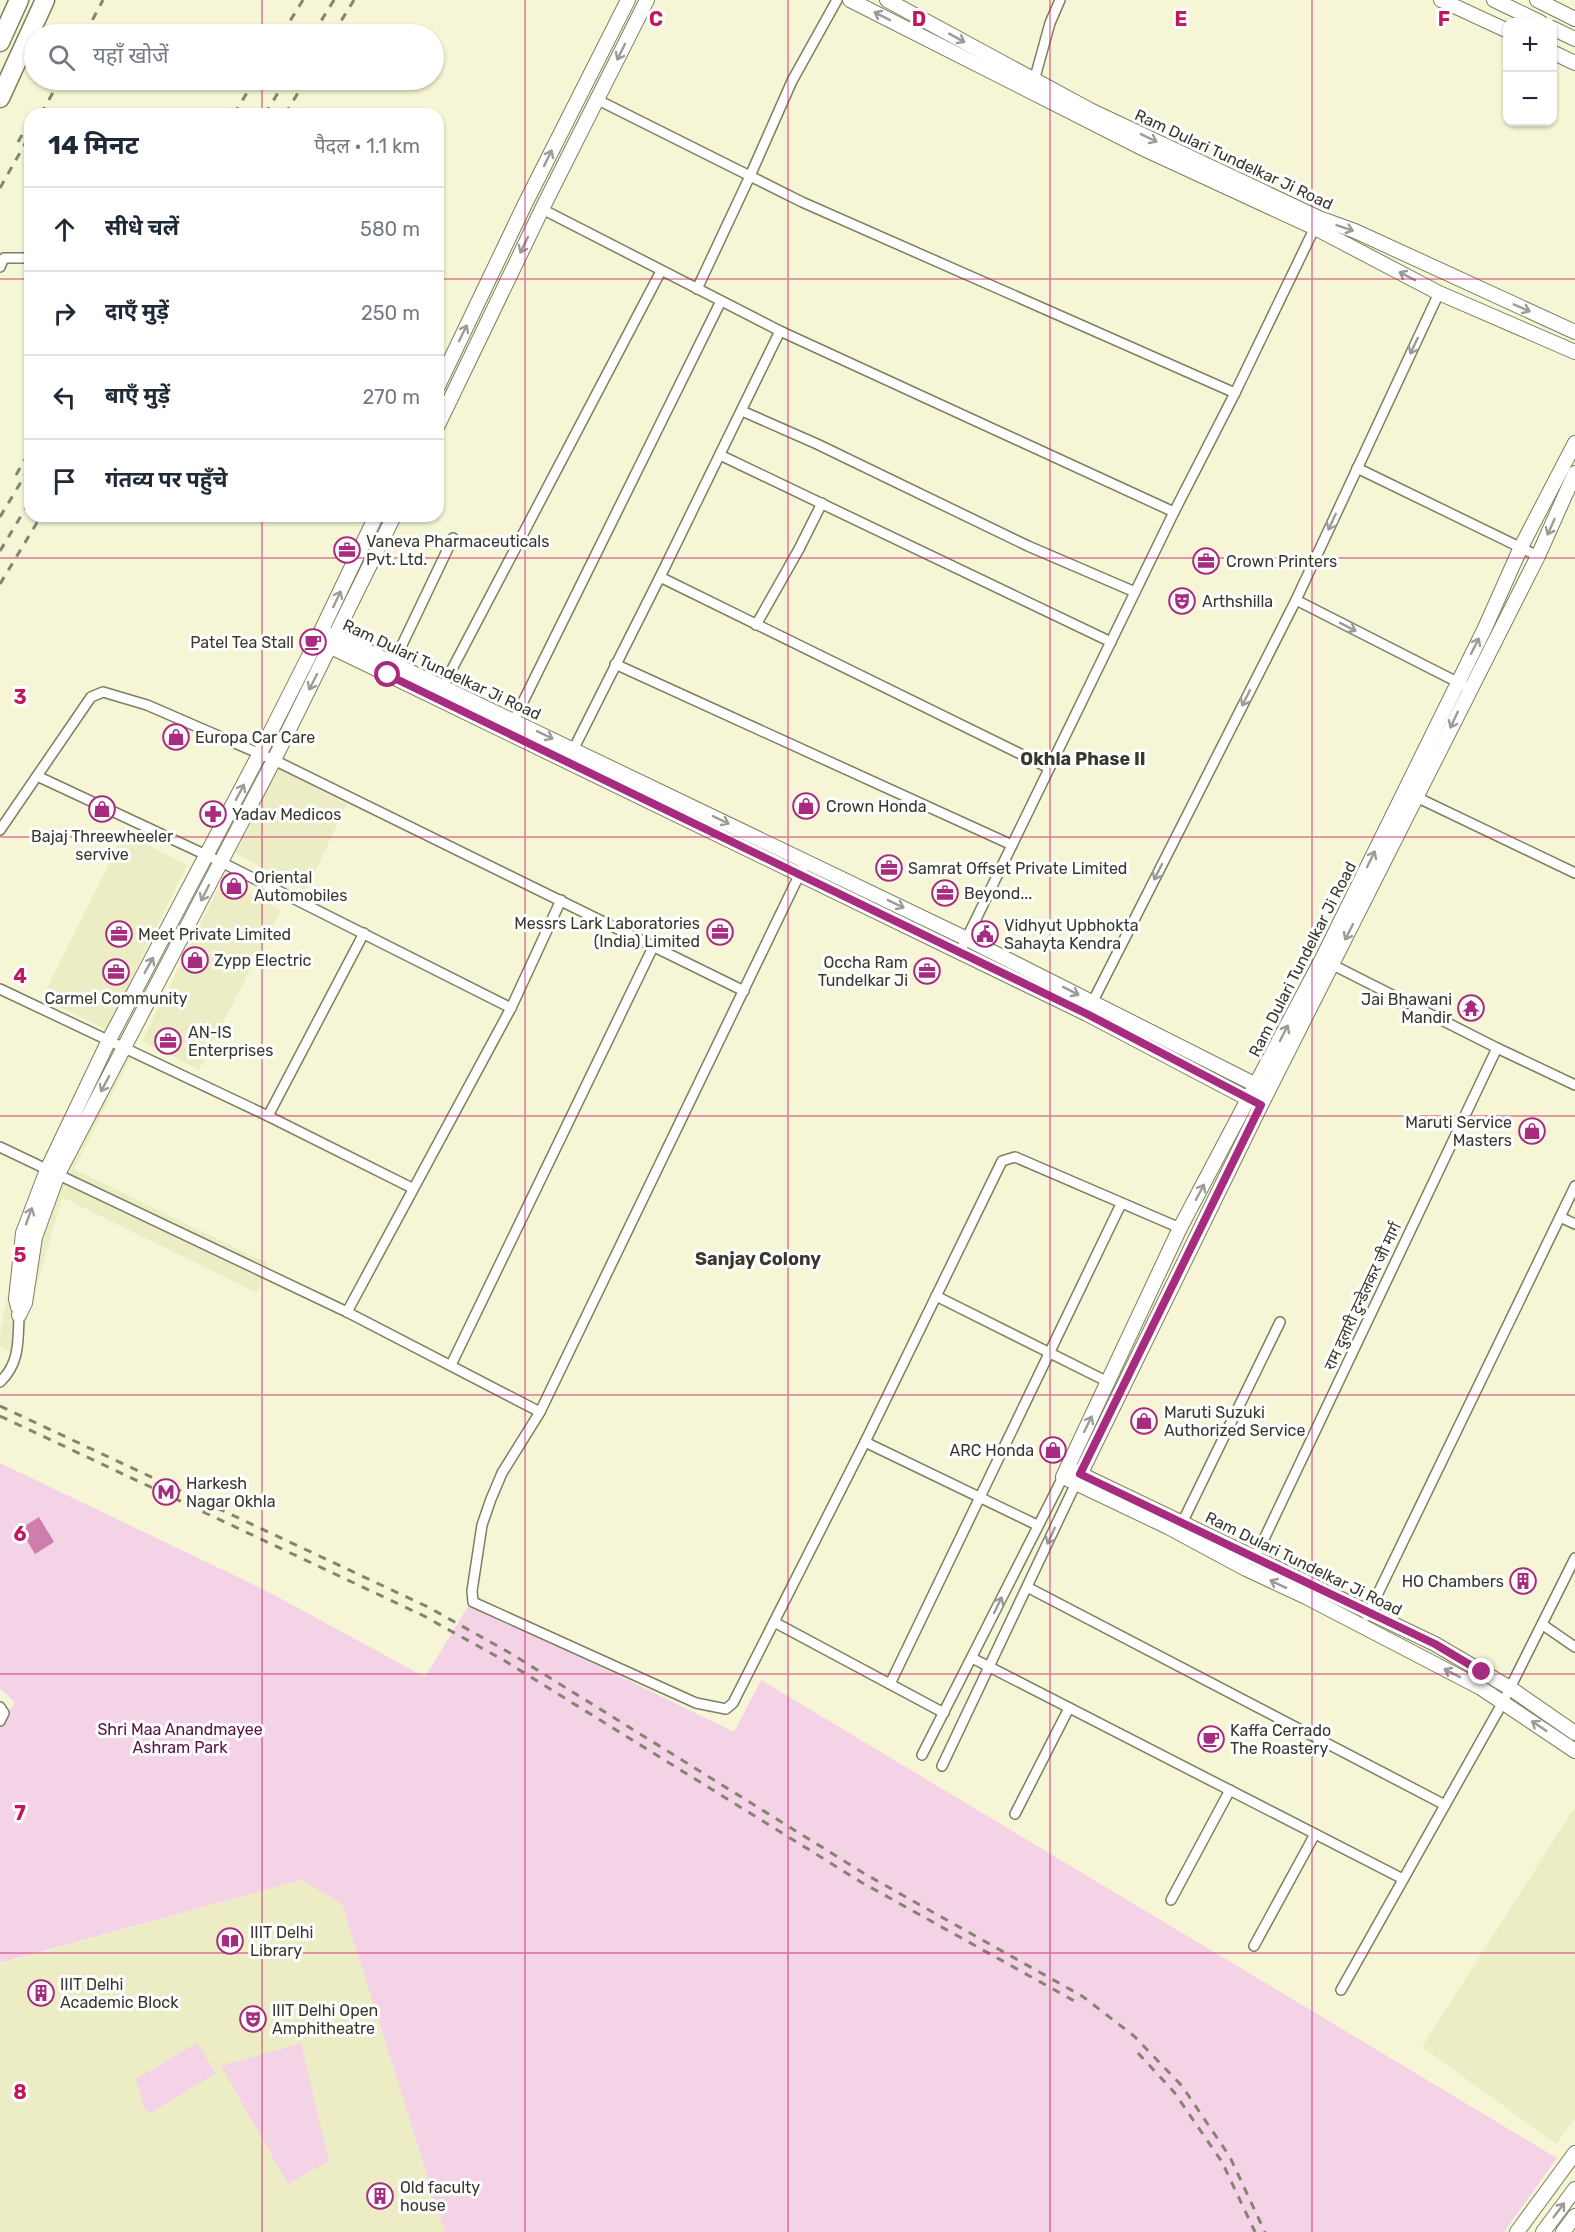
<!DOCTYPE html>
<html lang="hi">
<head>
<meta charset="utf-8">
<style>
  body { margin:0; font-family:Rubik,"Noto Sans Devanagari",sans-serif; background:#f6f6f7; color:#1f2937 }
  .controls { position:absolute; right:18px; top:18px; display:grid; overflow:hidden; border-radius:12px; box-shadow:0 2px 4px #0004 }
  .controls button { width:54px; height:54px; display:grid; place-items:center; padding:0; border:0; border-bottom:2px solid #e0e1e3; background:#fff; color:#1f2937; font:30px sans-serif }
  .stop { position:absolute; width:18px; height:18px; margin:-14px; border:4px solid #a72c80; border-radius:50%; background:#fff }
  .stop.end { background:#a72c80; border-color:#fff; box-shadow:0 2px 6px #0008 }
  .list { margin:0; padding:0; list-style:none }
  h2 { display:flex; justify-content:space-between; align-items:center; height:78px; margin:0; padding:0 24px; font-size:26px }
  h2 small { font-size:20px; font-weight:400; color:#747a83 }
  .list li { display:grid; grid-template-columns:39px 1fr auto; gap:18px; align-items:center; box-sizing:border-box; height:84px; padding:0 24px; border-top:2px solid #e0e1e3 }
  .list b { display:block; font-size:22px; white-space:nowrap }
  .list em { font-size:20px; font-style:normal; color:#747a83 }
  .icon { flex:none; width:33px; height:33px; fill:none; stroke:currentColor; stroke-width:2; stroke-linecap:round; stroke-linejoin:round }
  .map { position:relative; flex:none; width:1575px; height:2232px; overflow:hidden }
  .search { position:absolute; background:#fff; box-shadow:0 2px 4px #0004; left:24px; top:24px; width:420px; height:66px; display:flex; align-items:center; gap:15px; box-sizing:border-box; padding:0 21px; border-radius:33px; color:#747a83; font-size:22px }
  .panel { position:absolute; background:#fff; box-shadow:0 2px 4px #0004; left:24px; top:108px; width:420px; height:414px; border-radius:18px }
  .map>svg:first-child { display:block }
</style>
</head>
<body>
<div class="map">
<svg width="1575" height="2232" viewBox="0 0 1575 2232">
  <rect width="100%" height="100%" fill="#f6f6d6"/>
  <!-- built -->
  <g fill="#ededc5">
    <polygon points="277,768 347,804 306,891 233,852"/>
    <polygon points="124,833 187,865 107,1030 42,998"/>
    <polygon points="222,881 281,910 199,1070 142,1041"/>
    <polygon points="101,1040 132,1055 74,1169 269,1264 257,1293 62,1197 17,1355 0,1347 0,1335 18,1233 33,1184 47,1150"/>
    <polygon points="1575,1807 1575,2118 1556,2144 1422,2047"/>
    <polygon points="301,1880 342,1902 445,2232 0,2232 0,1964"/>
  </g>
  <!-- green -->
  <g fill="#f5d3e6">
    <polygon points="0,1463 263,1589 425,1677 470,1603 734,1732 761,1680 1557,2158 1504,2232 445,2232 342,1904 301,1880 0,1963 0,1726 15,1702 0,1689"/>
    <polygon points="197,2043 216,2073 149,2114 144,2107 136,2079"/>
    <polygon points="301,2043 329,2161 288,2184 221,2066"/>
  </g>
  <!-- water -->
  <polygon fill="#cf7cae" points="39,1517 54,1542 35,1554 20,1529"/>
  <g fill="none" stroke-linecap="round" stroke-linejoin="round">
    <!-- street casing -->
    <g stroke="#7e7e61" stroke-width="12">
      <g id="street">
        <polyline points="1034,81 1050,23 1060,0"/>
        <polyline points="598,100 750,176 792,81 837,0"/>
        <polyline points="542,209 780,331 1174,512"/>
        <polyline points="0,267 4,258 28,258 30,260"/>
        <polyline points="697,289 750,176 802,202 1235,393"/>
        <polyline points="742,411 817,444 1028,546 1135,592"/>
        <polyline points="720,455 1111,642"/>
        <polyline points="1357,468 1538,556"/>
        <polyline points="660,577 1049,768"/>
        <polyline points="1296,600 1469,688"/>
        <polyline points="756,625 799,549 822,503"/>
        <polyline points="615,664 1012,845"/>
        <polyline points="391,668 453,538"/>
        <polyline points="440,692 661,271"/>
        <polyline points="514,720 721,301"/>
        <polyline points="571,754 660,577 780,331"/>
        <polyline points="37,776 221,862 511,1008"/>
        <polyline points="1412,795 1575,873"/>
        <polyline points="0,830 91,697 103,692 147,705 274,760 744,991"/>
        <polyline points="806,861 540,1412 502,1473 491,1499 482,1525 472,1591 473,1602 696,1703 726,1709 733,1703 865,1442 1002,1161 1015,1157 1180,1228"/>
        <polyline points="960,952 1174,512 1235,393 1317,223"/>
        <polyline points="1327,962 1497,1048 1575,1085"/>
        <polyline points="0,989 268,1116 412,1188"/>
        <polyline points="1090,1007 1296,600 1439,293"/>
        <polyline points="268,1116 364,933"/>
        <polyline points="0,1147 347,1312 540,1412"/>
        <polyline points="1560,1217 1575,1224"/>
        <polyline points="936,1296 1108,1382"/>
        <polyline points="347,1312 511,1008 561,900"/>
        <polyline points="451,1365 654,945"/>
        <path d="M0,1382C20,1363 18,1341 19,1315"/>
        <polyline points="865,1442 1037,1525"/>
        <polyline points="1182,1523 1280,1322"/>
        <polyline points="1255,1558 1497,1048"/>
        <polyline points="1027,1587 1445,1805"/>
        <polyline points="1367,1616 1575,1186"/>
        <polyline points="774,1622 944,1713"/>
        <polyline points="1543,1625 1575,1647"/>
        <polyline points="972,1658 1403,1879"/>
        <polyline points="890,1684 1121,1204"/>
        <polyline points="0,1707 4,1713 0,1721"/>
        <polyline points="922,1755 1063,1477"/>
        <polyline points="942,1766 1076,1483"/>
        <polyline points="1015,1814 1069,1708"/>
        <polyline points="1171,1900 1230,1790"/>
        <polyline points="1254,1946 1315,1834"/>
        <polyline points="1341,1990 1503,1702 1575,1558"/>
      </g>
    </g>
    <!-- secondary casing -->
    <g stroke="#7e7e61" stroke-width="16">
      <g id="secondary">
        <polyline points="850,0 1146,150 1315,228 1439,293 1575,352"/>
        <polyline points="887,0 1090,110 1319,218 1355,231 1575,332"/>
        <polyline points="1441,0 1508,31"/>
        <polyline points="1494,0 1540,22"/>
        <polyline points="1537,0 1575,19"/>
        <polyline points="1552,28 1575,39"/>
        <polyline points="1552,52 1575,63"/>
        <polyline points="438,386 525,204 628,0"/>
        <polyline points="438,425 542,209 647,0"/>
        <polyline points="1575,443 1521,547 1484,630 1322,959 1180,1228 1063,1477 1168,1527 1246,1569 1306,1597 1481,1688 1575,1751"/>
        <polyline points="320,634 331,647 1087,1014 1256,1103"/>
        <polyline points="320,634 336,636 965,938 1264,1089"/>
        <polyline points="18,1307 16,1299 23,1233 47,1170 109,1040 260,753 313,648 376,516"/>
        <polyline points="19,1315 25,1303 35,1237 58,1174 274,760 394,516"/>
        <polyline points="1074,1471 1435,1644 1510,1688 1575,1733"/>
        <polyline points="1076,1483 1261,1105 1538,556 1575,473"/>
        <polyline points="1517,2232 1575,2153"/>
        <polyline points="1543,2232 1575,2189"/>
        <polyline points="1563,2232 1575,2216"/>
      </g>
    </g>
    <!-- highway casing -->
    <g stroke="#7e7e61" stroke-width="21">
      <g id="highway">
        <polyline points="0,42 19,0"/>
        <polyline points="0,98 45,0"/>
      </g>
    </g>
    <!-- street -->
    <use href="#street" stroke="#fff" stroke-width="9"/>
    <!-- secondary -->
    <use href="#secondary" stroke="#fff" stroke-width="14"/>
    <!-- highway -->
    <use href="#highway" stroke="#fff" stroke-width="18"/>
    <!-- rail -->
    <g stroke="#848470" stroke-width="3" stroke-dasharray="8 8" stroke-linecap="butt">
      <polyline points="85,34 103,0"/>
      <polyline points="282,34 303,0"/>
      <polyline points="313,34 334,0"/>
      <polyline points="333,34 354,0"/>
      <polyline points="41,114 60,80"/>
      <polyline points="234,114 255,80"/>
      <polyline points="265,114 286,80"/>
      <polyline points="285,114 306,80"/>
      <polyline points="18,142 30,121"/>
      <polyline points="0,188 30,135"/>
      <polyline points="16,475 30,451"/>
      <polyline points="0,517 30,467"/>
      <polyline points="0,551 30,501"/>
      <polyline points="0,584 41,516"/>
      <polyline points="0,1406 428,1607 510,1653 865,1874 1082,1996 1134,2036 1182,2086 1230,2157 1265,2232"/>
      <polyline points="0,1416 424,1616 505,1661 861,1882 1078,2003"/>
      <polyline points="1138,2053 1174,2092 1222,2162 1255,2232"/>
    </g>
  </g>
  <!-- one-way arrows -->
  <defs><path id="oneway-shaft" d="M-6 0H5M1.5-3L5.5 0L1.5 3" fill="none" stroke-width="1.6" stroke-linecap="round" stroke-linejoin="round" transform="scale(1.5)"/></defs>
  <g stroke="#9c9c96">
    <use href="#oneway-shaft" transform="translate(882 16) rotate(-153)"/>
    <use href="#oneway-shaft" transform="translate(957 38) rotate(29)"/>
    <use href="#oneway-shaft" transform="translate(621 52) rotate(116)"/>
    <use href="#oneway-shaft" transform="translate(1149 138) rotate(26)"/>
    <use href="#oneway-shaft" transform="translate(548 158) rotate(-64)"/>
    <use href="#oneway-shaft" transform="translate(1345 228) rotate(19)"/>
    <use href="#oneway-shaft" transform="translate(524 245) rotate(116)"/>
    <use href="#oneway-shaft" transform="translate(1407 276) rotate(-153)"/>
    <use href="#oneway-shaft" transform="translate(1522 308) rotate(24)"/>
    <use href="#oneway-shaft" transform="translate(463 333) rotate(-64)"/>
    <use href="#oneway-shaft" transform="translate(1414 346) rotate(115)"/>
    <use href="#oneway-shaft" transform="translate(1332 522) rotate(115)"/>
    <use href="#oneway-shaft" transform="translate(1551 527) rotate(114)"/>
    <use href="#oneway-shaft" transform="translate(337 599) rotate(-65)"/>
    <use href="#oneway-shaft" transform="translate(1348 627) rotate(27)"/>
    <use href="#oneway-shaft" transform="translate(1475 646) rotate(-63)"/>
    <use href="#oneway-shaft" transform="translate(313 682) rotate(117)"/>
    <use href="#oneway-shaft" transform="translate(1246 698) rotate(117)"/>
    <use href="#oneway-shaft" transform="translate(1454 720) rotate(115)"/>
    <use href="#oneway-shaft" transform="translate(545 735) rotate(26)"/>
    <use href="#oneway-shaft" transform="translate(240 792) rotate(-62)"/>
    <use href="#oneway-shaft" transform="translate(721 820) rotate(26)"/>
    <use href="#oneway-shaft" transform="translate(1371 859) rotate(-64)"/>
    <use href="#oneway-shaft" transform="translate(1158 872) rotate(117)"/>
    <use href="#oneway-shaft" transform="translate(205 893) rotate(117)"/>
    <use href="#oneway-shaft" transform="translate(896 904) rotate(26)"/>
    <use href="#oneway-shaft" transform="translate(1349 932) rotate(117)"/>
    <use href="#oneway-shaft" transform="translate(149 965) rotate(-61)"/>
    <use href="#oneway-shaft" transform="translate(1071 991) rotate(27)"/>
    <use href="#oneway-shaft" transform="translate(1284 1033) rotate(-63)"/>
    <use href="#oneway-shaft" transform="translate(105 1084) rotate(118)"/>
    <use href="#oneway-shaft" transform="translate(1200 1192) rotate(-62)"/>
    <use href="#oneway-shaft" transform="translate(29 1216) rotate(-70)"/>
    <use href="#oneway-shaft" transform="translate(1088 1424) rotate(-64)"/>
    <use href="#oneway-shaft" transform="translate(1051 1536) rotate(115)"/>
    <use href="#oneway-shaft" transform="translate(1278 1584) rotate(-155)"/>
    <use href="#oneway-shaft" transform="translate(998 1605) rotate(-64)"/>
    <use href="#oneway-shaft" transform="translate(1452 1673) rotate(-153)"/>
    <use href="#oneway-shaft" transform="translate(1539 1726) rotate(-146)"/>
    <use href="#oneway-shaft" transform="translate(1559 2210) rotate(-53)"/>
  </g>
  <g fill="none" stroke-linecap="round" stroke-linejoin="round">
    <!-- route -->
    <polyline stroke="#a72c80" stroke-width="8" points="388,675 1087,1014 1261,1105 1080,1474 1435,1644 1482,1672"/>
  </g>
  <!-- grid -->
  <path fill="none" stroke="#c2185b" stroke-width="1.5" stroke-opacity="0.55" d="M262,0V34M525,0V2232M788,0V2232M1050,0V2232M1312,0V2232M262,80V114M0,279H30M438,279H1575M262,516V2232M0,558H1575M0,837H1575M0,1116H1575M0,1395H1575M0,1674H1575M0,1953H1575"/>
  <!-- icons -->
  <defs>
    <g id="office-ring" transform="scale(1.35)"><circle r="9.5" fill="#fff" stroke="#a72c80" stroke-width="1.5"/><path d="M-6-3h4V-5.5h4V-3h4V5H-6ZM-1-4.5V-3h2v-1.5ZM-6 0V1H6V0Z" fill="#a72c80"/></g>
    <g id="theatre-ring" transform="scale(1.35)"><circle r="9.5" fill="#fff" stroke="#a72c80" stroke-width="1.5"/><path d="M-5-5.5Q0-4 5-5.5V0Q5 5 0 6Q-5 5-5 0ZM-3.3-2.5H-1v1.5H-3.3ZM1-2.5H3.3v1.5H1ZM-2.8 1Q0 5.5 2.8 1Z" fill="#a72c80"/></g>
    <g id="cafe-ring" transform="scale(1.35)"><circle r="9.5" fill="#fff" stroke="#a72c80" stroke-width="1.5"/><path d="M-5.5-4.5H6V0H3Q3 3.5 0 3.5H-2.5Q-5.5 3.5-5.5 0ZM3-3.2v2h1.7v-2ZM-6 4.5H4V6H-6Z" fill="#a72c80"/></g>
    <g id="shop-ring" transform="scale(1.35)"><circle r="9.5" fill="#fff" stroke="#a72c80" stroke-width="1.5"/><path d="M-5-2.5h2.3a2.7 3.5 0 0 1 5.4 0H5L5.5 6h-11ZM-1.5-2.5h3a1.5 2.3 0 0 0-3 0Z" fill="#a72c80"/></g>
    <g id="pharmacy-ring" transform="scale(1.35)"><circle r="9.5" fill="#fff" stroke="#a72c80" stroke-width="1.5"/><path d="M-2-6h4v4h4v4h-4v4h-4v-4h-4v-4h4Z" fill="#a72c80"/></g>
    <g id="civic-ring" transform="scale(1.35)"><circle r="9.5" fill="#fff" stroke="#a72c80" stroke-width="1.5"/><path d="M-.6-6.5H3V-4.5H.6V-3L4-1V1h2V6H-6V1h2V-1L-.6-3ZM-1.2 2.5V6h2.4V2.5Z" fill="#a72c80"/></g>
    <g id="temple-ring" transform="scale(1.35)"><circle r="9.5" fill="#fff" stroke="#a72c80" stroke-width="1.5"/><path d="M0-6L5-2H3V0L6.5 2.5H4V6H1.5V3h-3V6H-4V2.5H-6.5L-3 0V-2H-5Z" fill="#a72c80"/></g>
    <g id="metro-ring" transform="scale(1.35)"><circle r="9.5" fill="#fff" stroke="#a72c80" stroke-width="1.5"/><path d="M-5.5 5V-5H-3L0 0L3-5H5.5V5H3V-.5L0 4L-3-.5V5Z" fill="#a72c80"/></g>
    <g id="building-ring" transform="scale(1.35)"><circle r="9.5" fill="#fff" stroke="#a72c80" stroke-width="1.5"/><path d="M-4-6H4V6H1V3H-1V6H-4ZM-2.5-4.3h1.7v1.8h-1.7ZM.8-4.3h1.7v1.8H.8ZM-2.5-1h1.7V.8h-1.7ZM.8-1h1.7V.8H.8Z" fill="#a72c80"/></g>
    <g id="library-ring" transform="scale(1.35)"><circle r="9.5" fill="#fff" stroke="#a72c80" stroke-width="1.5"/><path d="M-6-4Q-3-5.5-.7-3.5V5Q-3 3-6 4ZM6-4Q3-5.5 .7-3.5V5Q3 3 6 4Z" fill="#a72c80"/></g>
  </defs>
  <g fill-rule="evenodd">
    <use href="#office-ring" x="347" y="550"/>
    <use href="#office-ring" x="1206" y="561"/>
    <use href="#theatre-ring" x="1182" y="601"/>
    <use href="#cafe-ring" x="313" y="642"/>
    <use href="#shop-ring" x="176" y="737"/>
    <use href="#shop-ring" x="806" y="806"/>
    <use href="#shop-ring" x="102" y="809"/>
    <use href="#pharmacy-ring" x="213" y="814"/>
    <use href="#office-ring" x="889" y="868"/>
    <use href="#shop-ring" x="234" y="886"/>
    <use href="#office-ring" x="945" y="893"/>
    <use href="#office-ring" x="720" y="932"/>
    <use href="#office-ring" x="119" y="934"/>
    <use href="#civic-ring" x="985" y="934"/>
    <use href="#shop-ring" x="195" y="960"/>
    <use href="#office-ring" x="927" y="971"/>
    <use href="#office-ring" x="116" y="972"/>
    <use href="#temple-ring" x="1471" y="1008"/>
    <use href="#office-ring" x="168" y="1041"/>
    <use href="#shop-ring" x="1532" y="1131"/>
    <use href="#shop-ring" x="1144" y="1421"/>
    <use href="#shop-ring" x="1053" y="1450"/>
    <use href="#metro-ring" x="166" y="1492"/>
    <use href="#building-ring" x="1523" y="1581"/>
    <use href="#cafe-ring" x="1211" y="1739"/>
    <use href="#library-ring" x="230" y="1941"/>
    <use href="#building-ring" x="41" y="1993"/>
    <use href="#theatre-ring" x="253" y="2019"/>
    <use href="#building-ring" x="380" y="2196"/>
  </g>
  <g text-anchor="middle" stroke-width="6" stroke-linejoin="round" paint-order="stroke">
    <!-- street labels -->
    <g font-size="16" fill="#38382c" stroke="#fff">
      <text transform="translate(1234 159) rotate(25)" y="6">Ram Dulari Tundelkar Ji Road</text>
      <text transform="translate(442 669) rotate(25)" y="6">Ram Dulari Tundelkar Ji Road</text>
      <text transform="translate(1302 959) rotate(-63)" y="6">Ram Dulari Tundelkar Ji Road</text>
      <text transform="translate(1362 1296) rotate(-65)" y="6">राम दुलारी टुन्डेलकर जी मार्ग</text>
      <text transform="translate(1304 1563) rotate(26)" y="6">Ram Dulari Tundelkar Ji Road</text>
    </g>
    <!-- poi labels -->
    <g font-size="16" fill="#38382c" stroke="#fff" text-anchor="start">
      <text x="366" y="547">Vaneva Pharmaceuticals<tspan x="366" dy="18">Pvt. Ltd.</tspan></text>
      <text x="1226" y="567">Crown Printers</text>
      <text x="1202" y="607">Arthshilla</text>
      <text x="294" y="648" text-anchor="end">Patel Tea Stall</text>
      <text x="195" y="743">Europa Car Care</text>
      <text x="826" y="812">Crown Honda</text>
      <text x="232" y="820">Yadav Medicos</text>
      <text x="102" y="842" text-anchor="middle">Bajaj Threewheeler<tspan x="102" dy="18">servive</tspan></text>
      <text x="908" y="874">Samrat Offset Private Limited</text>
      <text x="254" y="883">Oriental<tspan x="254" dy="18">Automobiles</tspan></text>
      <text x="964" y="899">Beyond...</text>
      <text x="700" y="929" text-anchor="end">Messrs Lark Laboratories<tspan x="700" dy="18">(India) Limited</tspan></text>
      <text x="1004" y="931">Vidhyut Upbhokta<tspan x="1004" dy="18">Sahayta Kendra</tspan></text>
      <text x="138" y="940">Meet Private Limited</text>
      <text x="214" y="966">Zypp Electric</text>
      <text x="908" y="968" text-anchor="end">Occha Ram<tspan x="908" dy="18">Tundelkar Ji</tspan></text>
      <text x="116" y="1004" text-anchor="middle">Carmel Community</text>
      <text x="1452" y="1005" text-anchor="end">Jai Bhawani<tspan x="1452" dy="18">Mandir</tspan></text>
      <text x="188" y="1038">AN-IS<tspan x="188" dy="18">Enterprises</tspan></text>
      <text x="1512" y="1128" text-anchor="end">Maruti Service<tspan x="1512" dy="18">Masters</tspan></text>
      <text x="1164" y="1418">Maruti Suzuki<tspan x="1164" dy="18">Authorized Service</tspan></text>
      <text x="1034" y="1456" text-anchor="end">ARC Honda</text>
      <text x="186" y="1489">Harkesh<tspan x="186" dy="18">Nagar Okhla</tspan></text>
      <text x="1504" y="1587" text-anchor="end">HO Chambers</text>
      <text x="1230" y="1736">Kaffa Cerrado<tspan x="1230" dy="18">The Roastery</tspan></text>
      <text x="250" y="1938">IIIT Delhi<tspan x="250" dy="18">Library</tspan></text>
      <text x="60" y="1990">IIIT Delhi<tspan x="60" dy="18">Academic Block</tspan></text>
      <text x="272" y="2016">IIIT Delhi Open<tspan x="272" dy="18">Amphitheatre</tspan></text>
      <text x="400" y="2193">Old faculty<tspan x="400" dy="18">house</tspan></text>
    </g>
    <!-- park labels -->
    <g font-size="16" fill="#5b1044" stroke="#fff">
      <text x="180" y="1735">Shri Maa Anandmayee<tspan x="180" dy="18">Ashram Park</tspan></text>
    </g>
    <!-- neighbourhood labels -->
    <g font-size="18" font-weight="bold" fill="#38382c" stroke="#fff">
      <text x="1083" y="765">Okhla Phase II</text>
      <text x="758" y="1265">Sanjay Colony</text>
    </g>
  </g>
  <g font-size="20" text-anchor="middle" font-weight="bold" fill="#c2185b" stroke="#fff" stroke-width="6" stroke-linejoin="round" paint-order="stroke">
    <text x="656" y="26">C</text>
    <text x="919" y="26">D</text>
    <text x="1181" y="26">E</text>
    <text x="1444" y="26">F</text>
    <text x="20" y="704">3</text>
    <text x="20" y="983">4</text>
    <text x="20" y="1262">5</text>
    <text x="20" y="1541">6</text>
    <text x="20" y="1820">7</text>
    <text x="20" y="2099">8</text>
  </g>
</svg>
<div class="controls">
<button>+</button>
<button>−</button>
</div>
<div class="stop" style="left:388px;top:675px"></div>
<div class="stop end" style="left:1482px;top:1672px"></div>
<div class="search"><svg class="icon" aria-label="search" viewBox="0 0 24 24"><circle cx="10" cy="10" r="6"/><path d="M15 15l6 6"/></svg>यहाँ खोजें</div>
<section class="panel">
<h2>14 मिनट<small>पैदल · 1.1 km</small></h2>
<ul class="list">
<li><svg class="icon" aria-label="ahead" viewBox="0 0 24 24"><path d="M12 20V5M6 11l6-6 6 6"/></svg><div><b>सीधे चलें</b></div><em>580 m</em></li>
<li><svg class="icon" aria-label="right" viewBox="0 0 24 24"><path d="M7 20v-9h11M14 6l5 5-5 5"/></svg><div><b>दाएँ मुड़ें</b></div><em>250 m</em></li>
<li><svg class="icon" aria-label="left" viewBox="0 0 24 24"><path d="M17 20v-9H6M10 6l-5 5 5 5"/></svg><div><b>बाएँ मुड़ें</b></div><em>270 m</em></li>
<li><svg class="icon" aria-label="arrive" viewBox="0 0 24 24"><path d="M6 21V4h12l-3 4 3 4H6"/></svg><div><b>गंतव्य पर पहुँचे</b></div></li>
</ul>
</section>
</div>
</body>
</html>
